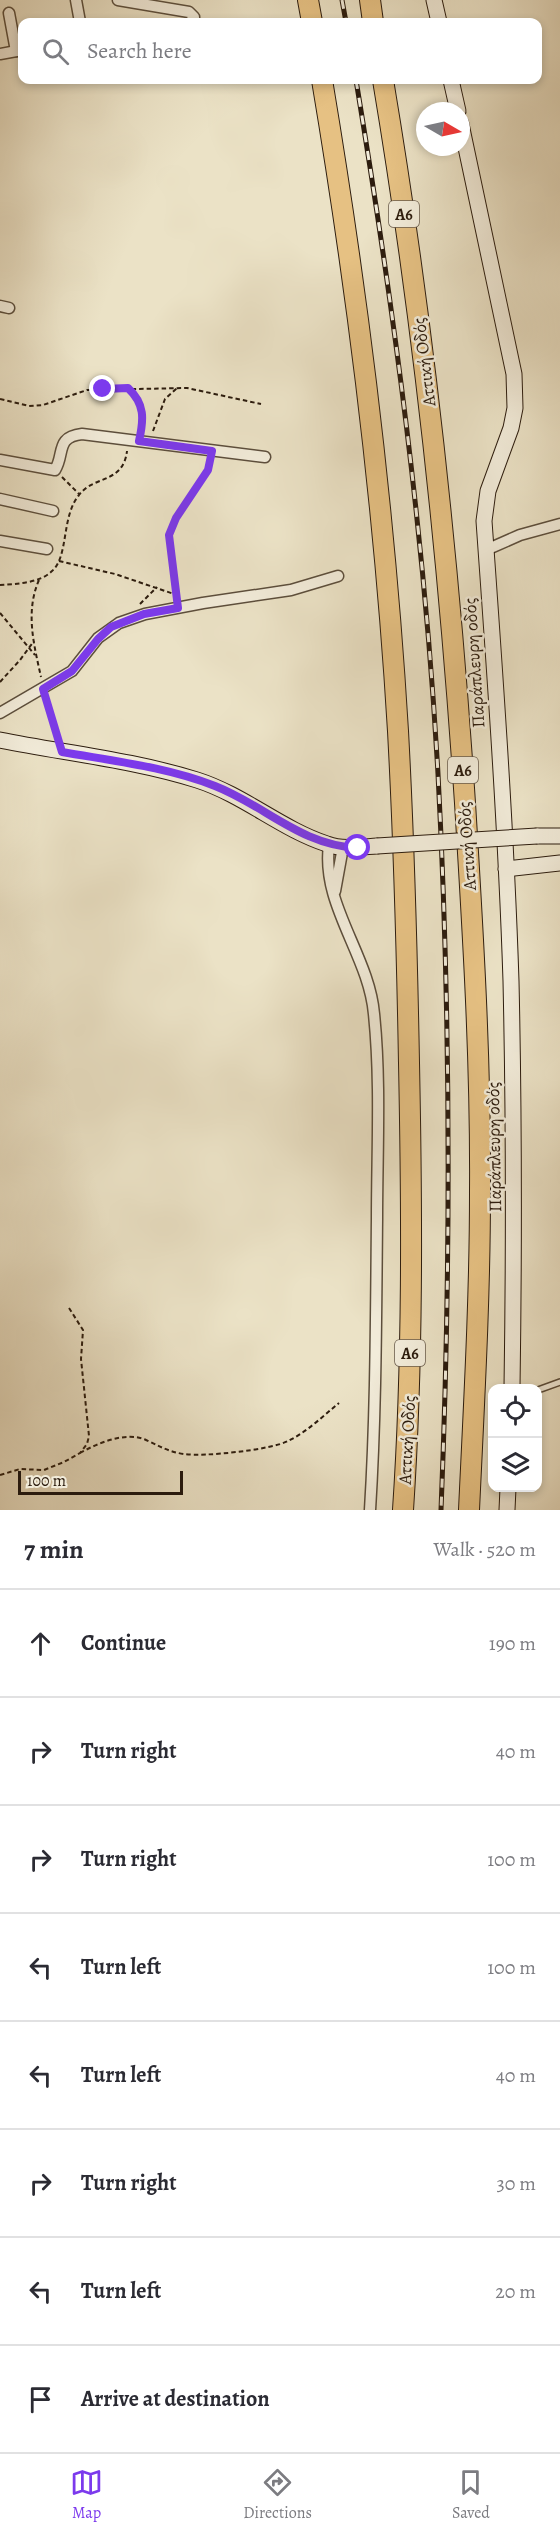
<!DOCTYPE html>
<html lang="en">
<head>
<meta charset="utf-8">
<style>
  body { margin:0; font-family:Alegreya,serif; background:#f2f2f3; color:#2b2b33 }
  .controls { position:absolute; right:18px; bottom:18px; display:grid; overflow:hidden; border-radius:12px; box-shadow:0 3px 9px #0003 }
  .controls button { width:54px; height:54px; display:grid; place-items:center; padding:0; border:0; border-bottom:2px solid #e1e1e2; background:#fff; color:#2b2b33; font:30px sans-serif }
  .compass { position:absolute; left:416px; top:102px; width:54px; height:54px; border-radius:50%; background:#fff; box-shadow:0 3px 9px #0003; rotate:99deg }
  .scale { position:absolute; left:18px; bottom:15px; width:165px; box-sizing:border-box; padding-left:6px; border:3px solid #2c1c0e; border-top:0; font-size:16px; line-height:21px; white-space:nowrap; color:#2c1c0e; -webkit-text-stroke:4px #f2ecda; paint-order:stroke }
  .stop { position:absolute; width:18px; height:18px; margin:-14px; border:4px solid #7c3aed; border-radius:50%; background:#fff }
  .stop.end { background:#7c3aed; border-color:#fff; box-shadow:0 2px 6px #0008 }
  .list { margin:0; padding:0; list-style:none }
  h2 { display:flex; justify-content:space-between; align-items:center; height:78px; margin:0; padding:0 24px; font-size:26px }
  h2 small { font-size:20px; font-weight:400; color:#7c7c81 }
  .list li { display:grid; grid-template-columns:39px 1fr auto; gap:18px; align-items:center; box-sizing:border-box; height:108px; padding:0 24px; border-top:2px solid #e1e1e2 }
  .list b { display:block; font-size:22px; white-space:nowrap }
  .list em { font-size:20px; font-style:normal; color:#7c7c81 }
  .icon { flex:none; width:33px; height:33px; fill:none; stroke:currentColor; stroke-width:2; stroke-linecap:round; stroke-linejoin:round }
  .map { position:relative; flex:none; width:560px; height:1510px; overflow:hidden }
  .search { position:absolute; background:#fff; box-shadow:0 3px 9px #0003; left:18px; right:18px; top:18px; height:66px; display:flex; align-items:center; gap:15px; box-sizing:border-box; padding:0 21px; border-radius:12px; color:#7c7c81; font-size:22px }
  .sheet { height:942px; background:#fff }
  nav { display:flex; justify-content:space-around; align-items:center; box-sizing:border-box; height:84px; border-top:2px solid #e1e1e2; background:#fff; font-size:16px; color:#7c7c81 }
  nav a { display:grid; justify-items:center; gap:3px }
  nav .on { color:#7c3aed }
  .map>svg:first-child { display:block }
</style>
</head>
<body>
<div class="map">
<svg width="560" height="1510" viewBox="0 0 560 1510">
  <rect width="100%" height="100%" fill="#ebe2c6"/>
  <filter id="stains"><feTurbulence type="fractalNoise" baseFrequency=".00333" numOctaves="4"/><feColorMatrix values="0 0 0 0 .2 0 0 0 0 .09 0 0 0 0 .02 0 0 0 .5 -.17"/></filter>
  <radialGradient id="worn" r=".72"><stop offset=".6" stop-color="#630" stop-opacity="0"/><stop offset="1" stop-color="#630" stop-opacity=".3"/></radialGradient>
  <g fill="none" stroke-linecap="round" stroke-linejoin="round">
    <!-- lane casing -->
    <g stroke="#5c4e3c" stroke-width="8">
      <polyline id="lane" points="538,1390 560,1382"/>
    </g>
    <!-- street casing -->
    <g stroke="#5c4e3c" stroke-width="13">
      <g id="street">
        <polyline points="76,0 80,22"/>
        <polyline points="118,0 189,12 194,17 194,22"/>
        <polyline points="9,13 16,51"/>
        <polyline points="0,54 22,50"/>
        <polyline points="0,306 9,308"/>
        <path d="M0,460L55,470C65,454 55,437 82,434L265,457"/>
        <polyline points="0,499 53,511"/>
        <polyline points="0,541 47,549"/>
        <polyline points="486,550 520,535 560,524"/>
        <polyline points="0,713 72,671 98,638 119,623 145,614 203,603 291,590 338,576"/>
        <path d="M329,845C321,905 369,955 374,1014C381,1082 377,1151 377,1219C376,1316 376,1413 370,1510"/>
        <polyline points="335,891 343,847"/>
      </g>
    </g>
    <!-- secondary casing -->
    <g stroke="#2c1c0e" stroke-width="17">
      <g id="secondary">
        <polyline points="434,0 439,22"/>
        <polyline points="451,80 458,111"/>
        <path d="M461,124L514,374L515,408L511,428L488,491L484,521C495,674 506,828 511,981C514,1117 514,1253 512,1388"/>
        <path d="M0,740C65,753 133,760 197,780C244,795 281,829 327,844C343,850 361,847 377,846"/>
        <polyline points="537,836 560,836"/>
        <polyline points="506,869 560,863"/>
        <polyline points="507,1510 508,1488"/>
      </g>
    </g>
    <!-- highway casing -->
    <g stroke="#2c1c0e" stroke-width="22">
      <g id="highway">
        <polyline points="308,0 312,22"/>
        <polyline points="370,0 373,22"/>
        <path d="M322,80C358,295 385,513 398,731C404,842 407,952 409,1063C412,1212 413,1361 403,1510"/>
        <path d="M383,80C423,319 449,561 465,803C473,933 481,1063 480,1193C480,1298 474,1404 469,1510"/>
      </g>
    </g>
    <!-- path -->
    <g stroke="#2c1c0e" stroke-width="2" stroke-dasharray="4.5 3" stroke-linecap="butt">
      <path d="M128,389C143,402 144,414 141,432"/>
      <polyline points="0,399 29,406 43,405 87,390 187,388 261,404"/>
      <polyline points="153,431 165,399 177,388"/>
      <polyline points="62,477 79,494"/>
      <polyline points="59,561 115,574 177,595"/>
      <path d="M39,580C25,612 34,645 41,677"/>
      <path d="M0,585C17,584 40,583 52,571C69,556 61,517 79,495C94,475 123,484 127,451"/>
      <polyline points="177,599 169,535 176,518 208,470 210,461"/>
      <polyline points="140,604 157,587"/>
      <polyline points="0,613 35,655"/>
      <polyline points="0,682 20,660 34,641"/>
      <polyline points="46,697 57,738"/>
      <path d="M80,1453C98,1443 126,1431 146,1440C159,1446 169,1452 184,1454C203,1457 271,1450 288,1441C307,1432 323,1416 339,1403"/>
      <polyline points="0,1475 20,1469 44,1470 64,1462 80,1453 87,1444 89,1436 81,1359 83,1330 69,1308"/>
    </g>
    <!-- lane -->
    <use href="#lane" stroke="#f2ecda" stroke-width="5"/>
    <!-- street -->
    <use href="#street" stroke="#f2ecda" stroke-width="10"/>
    <!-- secondary -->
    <use href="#secondary" stroke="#f2ecda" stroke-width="15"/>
    <!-- highway -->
    <use href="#highway" stroke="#e6c183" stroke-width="20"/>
    <!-- rail casing -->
    <g stroke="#2c1c0e" stroke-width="5">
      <g id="rail">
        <polyline points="342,0 346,22"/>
        <path d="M356,80C394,310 425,541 438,774C451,1020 451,1265 441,1510"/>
      </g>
    </g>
    <!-- rail -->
    <use href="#rail" stroke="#f2ecda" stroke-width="3" stroke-dasharray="9" stroke-linecap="butt"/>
    <!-- secondary-bridge casing -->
    <g stroke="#2c1c0e" stroke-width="17" stroke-linecap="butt">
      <polyline id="secondary-bridge" points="377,846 537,836"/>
    </g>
    <!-- secondary-bridge -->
    <use href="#secondary-bridge" stroke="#f2ecda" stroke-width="15"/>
  </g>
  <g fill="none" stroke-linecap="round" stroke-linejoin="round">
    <!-- route -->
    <path stroke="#7c3aed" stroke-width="8" d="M103,389L128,388C145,404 144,419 139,441L212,451L208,470L176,518L169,535L178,608L144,614L111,627L98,639L72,671L43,689L62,752C113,761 167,767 215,786C266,806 300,845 358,848"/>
  </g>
  <g text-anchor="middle" stroke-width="5" stroke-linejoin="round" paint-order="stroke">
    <!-- shield labels -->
    <g fill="#f2ecda" stroke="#675a4b" stroke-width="1.5">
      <rect x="389" y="201" width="30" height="26" rx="4.5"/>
      <rect x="448" y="757" width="30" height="26" rx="4.5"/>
      <rect x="395" y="1340" width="30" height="26" rx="4.5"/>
    </g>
    <g font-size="16" font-weight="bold" fill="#2c1c0e">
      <text x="404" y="220">Α6</text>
      <text x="463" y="776">Α6</text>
      <text x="410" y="1359">Α6</text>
    </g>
    <!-- street labels -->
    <g font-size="18" fill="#2c1c0e" stroke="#f2ecda">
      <text transform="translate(424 362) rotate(-97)" y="6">Αττική Οδός</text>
      <text transform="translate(474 663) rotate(-94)" y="6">Παράπλευρη οδός</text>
      <text transform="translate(467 846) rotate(-94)" y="6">Αττική Οδός</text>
      <text transform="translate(494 1147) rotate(-91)" y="6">Παράπλευρη οδός</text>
      <text transform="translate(407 1440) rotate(-87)" y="6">Αττική Οδός</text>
    </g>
  </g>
  <rect width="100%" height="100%" filter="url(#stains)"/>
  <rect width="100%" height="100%" fill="url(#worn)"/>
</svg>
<div class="controls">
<button><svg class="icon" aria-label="locate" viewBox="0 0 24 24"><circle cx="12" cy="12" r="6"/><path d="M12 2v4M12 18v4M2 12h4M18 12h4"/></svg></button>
<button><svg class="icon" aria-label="layers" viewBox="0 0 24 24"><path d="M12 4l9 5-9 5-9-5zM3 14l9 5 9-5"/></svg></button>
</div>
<svg class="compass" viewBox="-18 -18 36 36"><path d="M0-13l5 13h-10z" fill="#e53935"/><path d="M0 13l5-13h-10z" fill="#7c7c81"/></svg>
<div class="scale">100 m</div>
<div class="stop" style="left:358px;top:848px"></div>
<div class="stop end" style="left:103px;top:389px"></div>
<div class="search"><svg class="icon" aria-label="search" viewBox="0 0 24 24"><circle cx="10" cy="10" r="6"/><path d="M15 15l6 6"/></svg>Search here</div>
</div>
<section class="sheet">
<h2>7 min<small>Walk · 520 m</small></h2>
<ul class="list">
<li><svg class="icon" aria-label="ahead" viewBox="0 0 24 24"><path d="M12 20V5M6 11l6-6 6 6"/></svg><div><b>Continue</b></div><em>190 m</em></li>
<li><svg class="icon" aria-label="right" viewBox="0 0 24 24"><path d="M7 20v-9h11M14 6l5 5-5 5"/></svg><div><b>Turn right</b></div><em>40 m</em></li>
<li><svg class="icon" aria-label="right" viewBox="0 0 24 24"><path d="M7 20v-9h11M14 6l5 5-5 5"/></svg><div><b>Turn right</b></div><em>100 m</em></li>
<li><svg class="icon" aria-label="left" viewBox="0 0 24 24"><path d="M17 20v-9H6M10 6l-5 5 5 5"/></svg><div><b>Turn left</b></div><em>100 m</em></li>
<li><svg class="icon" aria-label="left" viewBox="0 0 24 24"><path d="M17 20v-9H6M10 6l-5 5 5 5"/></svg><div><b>Turn left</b></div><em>40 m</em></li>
<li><svg class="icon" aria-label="right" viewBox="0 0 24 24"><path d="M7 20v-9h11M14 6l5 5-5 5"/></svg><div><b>Turn right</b></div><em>30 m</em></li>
<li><svg class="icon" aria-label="left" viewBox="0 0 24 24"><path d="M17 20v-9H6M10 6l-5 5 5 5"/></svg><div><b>Turn left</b></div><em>20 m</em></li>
<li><svg class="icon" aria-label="arrive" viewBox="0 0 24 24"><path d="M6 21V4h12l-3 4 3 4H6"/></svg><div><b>Arrive at destination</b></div></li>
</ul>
</section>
<nav>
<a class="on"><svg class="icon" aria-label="map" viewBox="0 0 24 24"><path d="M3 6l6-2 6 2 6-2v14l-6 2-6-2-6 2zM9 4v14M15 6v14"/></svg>Map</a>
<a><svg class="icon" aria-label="directions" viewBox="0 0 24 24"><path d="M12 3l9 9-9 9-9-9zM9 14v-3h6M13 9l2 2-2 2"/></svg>Directions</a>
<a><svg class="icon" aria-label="saved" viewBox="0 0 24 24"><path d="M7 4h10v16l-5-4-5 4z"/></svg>Saved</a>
</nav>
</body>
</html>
